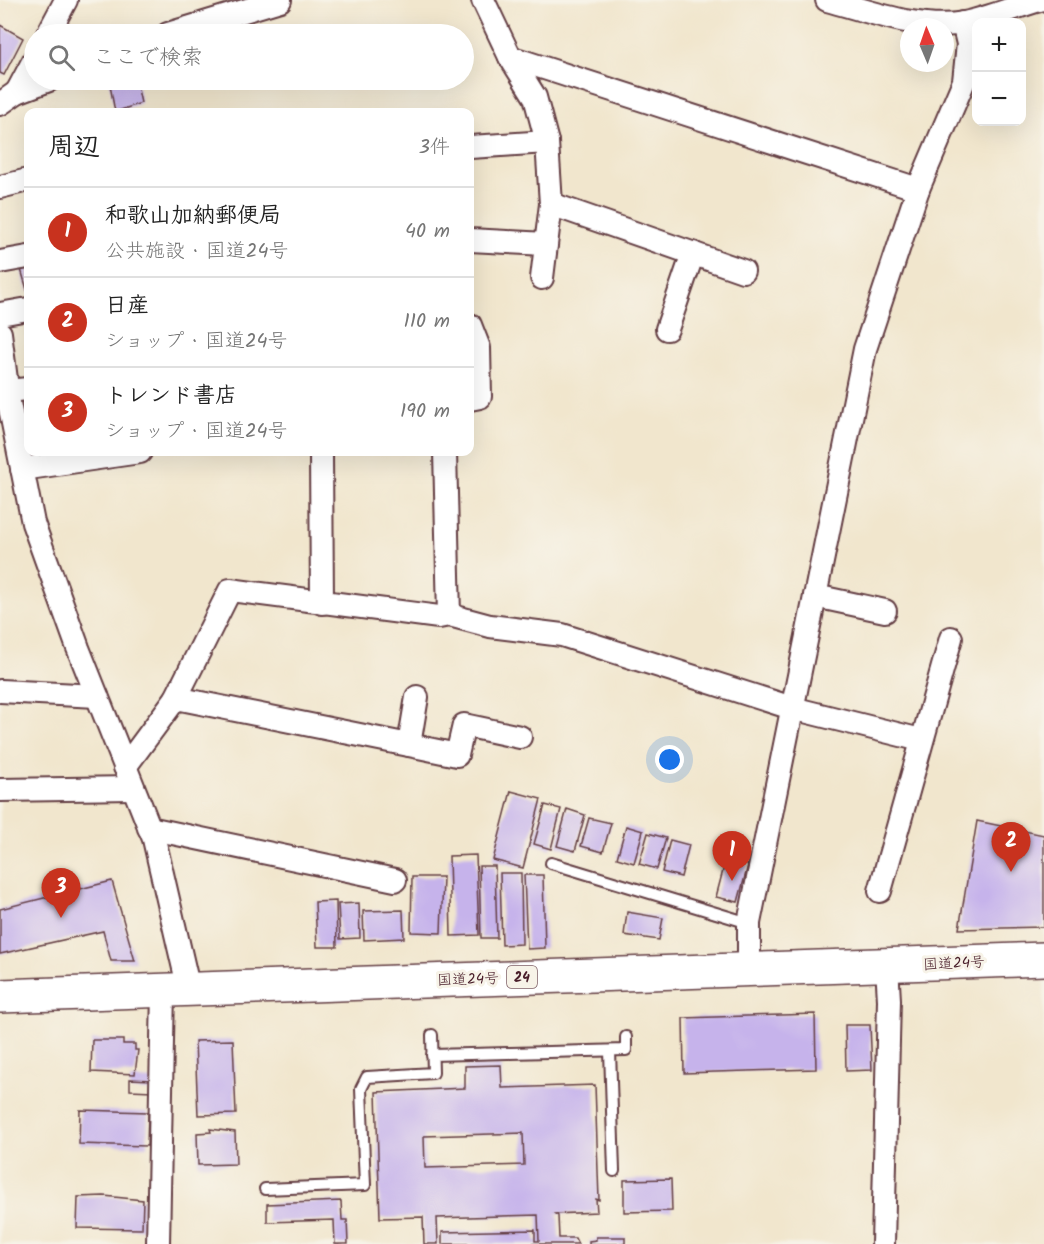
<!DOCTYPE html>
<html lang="ja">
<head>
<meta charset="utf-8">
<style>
  body { margin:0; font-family:Kalam,"Klee One",sans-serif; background:#f2f2f2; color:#222 }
  .controls { position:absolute; right:18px; top:18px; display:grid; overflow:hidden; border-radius:12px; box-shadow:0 6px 24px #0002 }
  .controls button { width:54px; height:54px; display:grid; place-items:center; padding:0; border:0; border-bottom:2px solid #e0e0e0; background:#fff; color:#222; font:30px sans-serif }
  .compass { position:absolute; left:900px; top:18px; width:54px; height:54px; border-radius:50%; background:#fff; box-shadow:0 6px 24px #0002; rotate:358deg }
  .you { position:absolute; left:670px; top:760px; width:21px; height:21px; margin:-15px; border:4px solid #fff; border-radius:50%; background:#1a73e8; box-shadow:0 0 0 9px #1a73e833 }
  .badge { display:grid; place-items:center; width:39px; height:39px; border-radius:50%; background:#c8321e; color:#fff; font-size:20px; font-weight:700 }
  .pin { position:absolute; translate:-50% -50px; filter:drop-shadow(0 2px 3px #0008) }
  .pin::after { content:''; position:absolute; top:32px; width:21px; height:18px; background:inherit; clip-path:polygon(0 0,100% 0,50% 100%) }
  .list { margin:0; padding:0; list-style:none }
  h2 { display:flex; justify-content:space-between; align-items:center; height:78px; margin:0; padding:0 24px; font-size:26px }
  h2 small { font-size:20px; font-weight:400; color:#767676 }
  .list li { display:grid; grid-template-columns:39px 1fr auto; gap:18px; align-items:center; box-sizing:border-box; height:90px; padding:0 24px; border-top:2px solid #e0e0e0 }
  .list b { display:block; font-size:22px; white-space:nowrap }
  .list p { margin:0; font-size:20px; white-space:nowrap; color:#767676 }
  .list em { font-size:20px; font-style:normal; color:#767676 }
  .icon { flex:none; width:33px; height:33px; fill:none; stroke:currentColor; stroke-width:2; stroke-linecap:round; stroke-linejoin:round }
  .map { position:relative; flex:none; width:1044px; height:1244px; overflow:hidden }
  .search { position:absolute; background:#fff; box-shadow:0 6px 24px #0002; left:24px; top:24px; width:450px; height:66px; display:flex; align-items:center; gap:15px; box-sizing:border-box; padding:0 21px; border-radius:33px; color:#767676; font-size:22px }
  .panel { position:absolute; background:#fff; box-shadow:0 6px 24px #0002; left:24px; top:108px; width:450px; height:348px; border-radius:12px }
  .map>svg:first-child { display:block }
</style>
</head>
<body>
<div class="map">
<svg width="1044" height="1244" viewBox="0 0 1044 1244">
  <rect width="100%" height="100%" fill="#f7f3e8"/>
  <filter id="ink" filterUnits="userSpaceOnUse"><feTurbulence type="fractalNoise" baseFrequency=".0167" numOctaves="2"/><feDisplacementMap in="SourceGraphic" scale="12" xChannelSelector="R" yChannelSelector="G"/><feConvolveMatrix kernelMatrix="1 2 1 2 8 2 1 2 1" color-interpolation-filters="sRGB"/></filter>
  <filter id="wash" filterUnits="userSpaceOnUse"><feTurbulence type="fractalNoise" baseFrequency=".008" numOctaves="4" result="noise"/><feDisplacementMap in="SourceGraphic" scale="24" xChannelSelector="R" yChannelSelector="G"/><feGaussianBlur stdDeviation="1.35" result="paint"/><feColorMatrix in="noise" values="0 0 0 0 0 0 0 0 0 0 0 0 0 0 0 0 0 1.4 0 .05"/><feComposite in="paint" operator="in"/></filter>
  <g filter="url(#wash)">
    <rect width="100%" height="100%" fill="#f1e6cd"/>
    <g id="blocks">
      <!-- building -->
      <g fill="#c6b3eb" fill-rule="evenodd">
        <polygon points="0,25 23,38 4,75 0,73"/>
        <polygon points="109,80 136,80 141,103 115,112"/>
        <polygon points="28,265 28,293 20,266"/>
        <polygon points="511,791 541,799 523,868 493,860"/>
        <polygon points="545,805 561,809 551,849 534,844"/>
        <polygon points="567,809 585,815 575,851 557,846"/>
        <polygon points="589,818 611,823 603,852 581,846"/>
        <polygon points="977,821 1044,835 1044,927 959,929"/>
        <polygon points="626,826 643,831 634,863 617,858"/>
        <polygon points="648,833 666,838 657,869 639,864"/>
        <polygon points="670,840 689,845 681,877 662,872"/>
        <polygon points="476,855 479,935 451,936 449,856"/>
        <polygon points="726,859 748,865 738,902 716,897"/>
        <polygon points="479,866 495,866 497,938 481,938"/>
        <polygon points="500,873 521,873 522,944 502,945"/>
        <polygon points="524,875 543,875 545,948 527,949"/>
        <polygon points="412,877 443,877 441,933 411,932"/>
        <polygon points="112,881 135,961 111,961 103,931 0,954 0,909"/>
        <polygon points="336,901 337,947 317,947 315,902"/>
        <polygon points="359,903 360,938 340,939 338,904"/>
        <polygon points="403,910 404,938 364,940 363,911"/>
        <polygon points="627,912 663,918 659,940 624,935"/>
        <polygon points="815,1014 816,1069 684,1073 683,1018"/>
        <polygon points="845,1025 870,1025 872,1070 846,1071"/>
        <polygon points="92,1040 123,1040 123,1044 135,1044 135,1050 138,1050 135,1074 91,1072"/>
        <polygon points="233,1040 236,1114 198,1115 195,1041"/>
        <path d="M501,1065L502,1088L595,1085L599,1200L596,1199L597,1212L555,1214L558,1216L559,1238H575L578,1244H442V1232L535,1230V1241H539L538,1215L437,1218L438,1244H424L423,1217L380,1218L376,1092L465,1088V1066ZM523,1133L524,1165L425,1168L424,1136Z"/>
        <polygon points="130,1079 152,1080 152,1091 130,1090"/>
        <polygon points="80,1110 148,1112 147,1146 79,1144"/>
        <polygon points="210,1129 235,1132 236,1164 198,1165 197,1133 211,1132"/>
        <polygon points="671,1179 672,1211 624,1212 624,1180"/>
        <polygon points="104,1196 143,1200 142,1229 77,1228 78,1197"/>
        <polygon points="341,1201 342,1220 347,1220 348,1244 335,1244 334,1220 267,1222 267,1204"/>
        <polygon points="596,1237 625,1237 625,1244 589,1244 589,1241 596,1240"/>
      </g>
    </g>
  </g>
  <g filter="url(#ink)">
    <use href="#blocks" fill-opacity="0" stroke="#633d43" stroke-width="1.5"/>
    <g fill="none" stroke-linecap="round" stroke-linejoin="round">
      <!-- lane casing -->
      <g stroke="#633d43" stroke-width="14">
        <g id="lane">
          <polyline points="551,863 749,923"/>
          <polyline points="610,1051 614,1171"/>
          <polyline points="432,1055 626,1050 626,1037"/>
          <polyline points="265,1189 365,1185 361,1089 367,1077 433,1073 432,1035"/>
        </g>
      </g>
      <!-- street casing -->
      <g stroke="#633d43" stroke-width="26">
        <g id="street">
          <polyline points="483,0 510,57 535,97 547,142 551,204 542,278"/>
          <path d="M827,0C869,11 919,31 964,23C989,18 1015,7 1040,0"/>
          <polyline points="48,34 66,0"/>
          <polyline points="168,34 280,0"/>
          <polyline points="510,57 918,189"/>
          <polyline points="17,92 34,60"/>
          <polyline points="0,104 17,92 49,80"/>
          <polyline points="470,147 547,142"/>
          <polyline points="0,187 28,180"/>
          <polyline points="551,204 743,271"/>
          <polyline points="470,240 546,244"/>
          <polyline points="0,262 28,257"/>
          <polyline points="0,314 28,309"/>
          <polyline points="470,325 479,348 480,397 470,399"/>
          <polyline points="667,329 693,253"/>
          <polyline points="0,333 9,403 33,523 78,648 154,839 189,990"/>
          <polyline points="7,391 28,389"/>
          <polyline points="321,452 322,603"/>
          <polyline points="445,452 449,615 490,626 562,635 792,708 921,740"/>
          <polyline points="22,469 140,452"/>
          <polyline points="815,596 885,611"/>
          <polyline points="0,691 97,696"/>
          <polyline points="176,698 409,745 417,697"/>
          <polyline points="409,745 457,755 464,725 520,737"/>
          <polyline points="125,767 176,698 230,590 439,617 449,615"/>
          <polyline points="0,790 133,788"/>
          <polyline points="149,828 395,880"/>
          <polyline points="880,891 951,638"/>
          <polyline points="749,969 749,923 865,349 918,189 964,81 968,44 963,23"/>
          <polyline points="158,1244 163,990"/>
          <polyline points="883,1244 889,1000 887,966"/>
        </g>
      </g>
      <!-- highway casing -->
      <g stroke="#633d43" stroke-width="36">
        <polyline id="highway" points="0,996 1044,959"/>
      </g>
      <!-- lane -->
      <use href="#lane" stroke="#fff" stroke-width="10"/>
      <!-- street -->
      <use href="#street" stroke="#fff" stroke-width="22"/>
      <!-- highway -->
      <use href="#highway" stroke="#fff" stroke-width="33"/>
    </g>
  </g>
  <g text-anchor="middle" stroke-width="6" stroke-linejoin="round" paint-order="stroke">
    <!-- shield labels -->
    <rect fill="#f7f3e8" stroke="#7e5f64" stroke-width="1.5" x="507" y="966" width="30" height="22" rx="4.5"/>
    <g font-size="14" font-weight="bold" fill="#4a1f2b">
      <text x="522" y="982">24</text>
    </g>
    <!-- street labels -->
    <g font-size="15" fill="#4a1f2b" stroke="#f7f3e8">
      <text transform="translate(954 963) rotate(-3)" y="5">国道24号</text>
      <text transform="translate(468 979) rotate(-2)" y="5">国道24号</text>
    </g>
  </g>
</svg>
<div class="controls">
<button>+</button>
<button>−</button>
</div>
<svg class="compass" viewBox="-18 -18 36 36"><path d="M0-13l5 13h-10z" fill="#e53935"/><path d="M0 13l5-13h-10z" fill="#767676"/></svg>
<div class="you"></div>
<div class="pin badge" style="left:732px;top:881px">1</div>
<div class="pin badge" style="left:1011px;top:872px">2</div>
<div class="pin badge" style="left:61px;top:918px">3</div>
<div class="search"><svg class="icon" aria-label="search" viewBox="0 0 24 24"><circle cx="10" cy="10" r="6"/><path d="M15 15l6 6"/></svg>ここで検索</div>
<section class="panel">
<h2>周辺<small>3件</small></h2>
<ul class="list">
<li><span class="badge">1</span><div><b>和歌山加納郵便局</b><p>公共施設 · 国道24号</p></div><em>40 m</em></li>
<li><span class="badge">2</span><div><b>日産</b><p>ショップ · 国道24号</p></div><em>110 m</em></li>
<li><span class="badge">3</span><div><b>トレンド書店</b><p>ショップ · 国道24号</p></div><em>190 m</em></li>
</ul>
</section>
</div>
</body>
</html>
